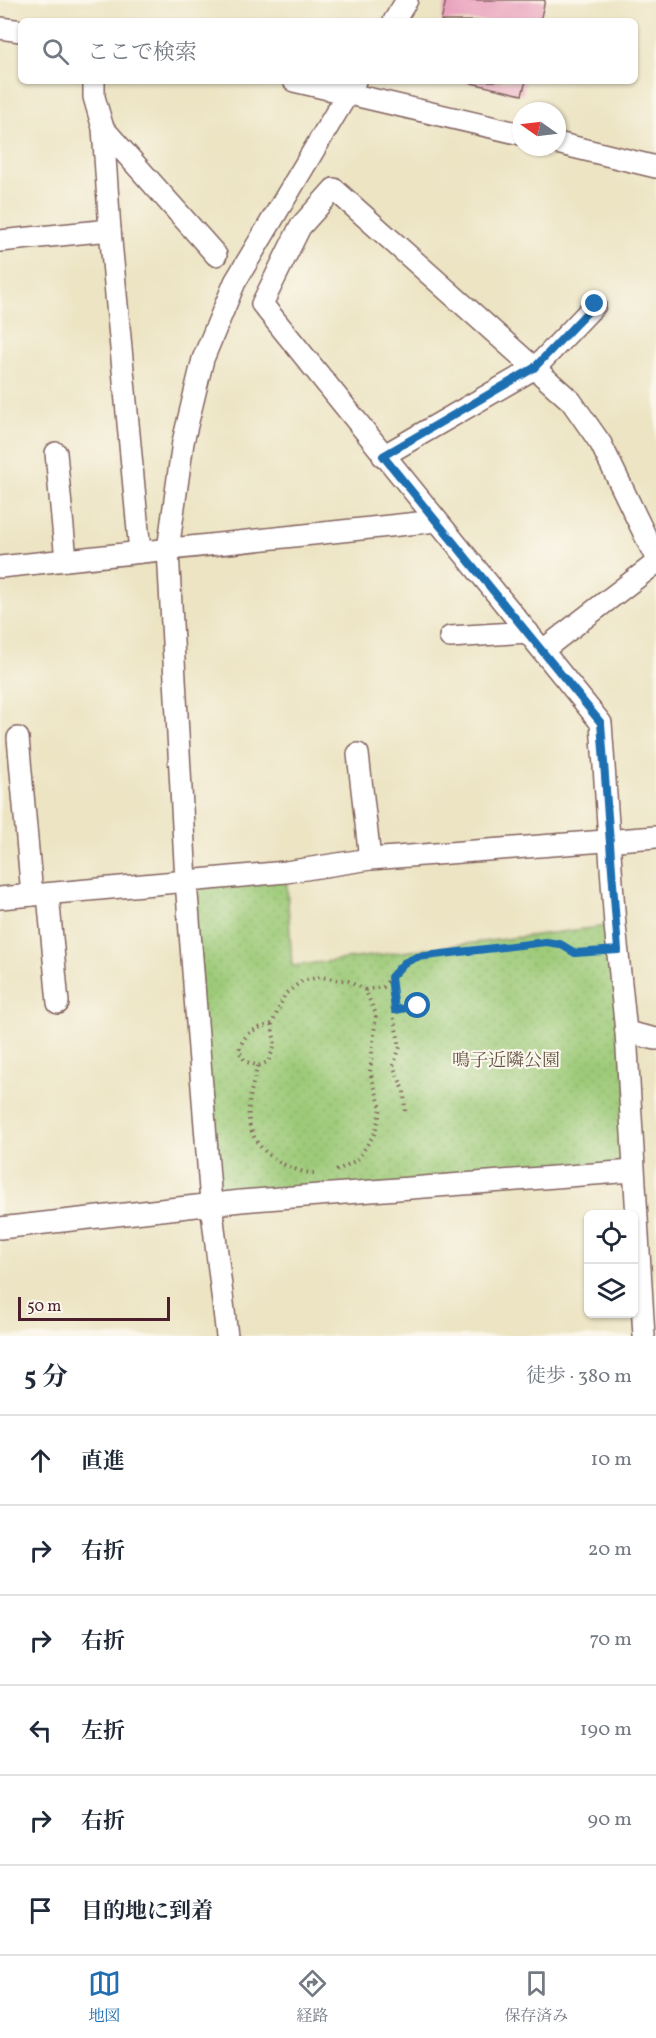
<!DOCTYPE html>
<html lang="ja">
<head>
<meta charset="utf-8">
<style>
  body { margin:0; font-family:Vollkorn,"Noto Serif JP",serif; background:#f2f2f3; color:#1f2937 }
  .controls { position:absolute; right:18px; bottom:18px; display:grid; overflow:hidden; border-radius:9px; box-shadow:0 2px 4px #0004 }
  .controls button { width:54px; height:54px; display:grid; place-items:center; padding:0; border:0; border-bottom:2px solid #e0e1e3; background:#fff; color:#1f2937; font:30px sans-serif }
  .compass { position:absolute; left:512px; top:102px; width:54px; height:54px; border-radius:50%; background:#fff; box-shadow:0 2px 4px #0004; rotate:284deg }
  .scale { position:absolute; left:18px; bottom:15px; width:152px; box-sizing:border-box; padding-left:6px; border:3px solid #4a1f2b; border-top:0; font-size:16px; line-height:21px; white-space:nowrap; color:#4a1f2b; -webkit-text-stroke:4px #fbf7ec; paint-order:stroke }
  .stop { position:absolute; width:18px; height:18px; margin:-14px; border:4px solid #1f6fb2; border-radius:50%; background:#fff }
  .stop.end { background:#1f6fb2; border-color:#fff; box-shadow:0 2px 6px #0008 }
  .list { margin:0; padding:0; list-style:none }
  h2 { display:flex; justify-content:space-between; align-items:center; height:78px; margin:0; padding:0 24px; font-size:26px }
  h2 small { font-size:20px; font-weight:400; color:#747a83 }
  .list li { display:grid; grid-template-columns:39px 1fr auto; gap:18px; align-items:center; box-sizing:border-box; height:90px; padding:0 24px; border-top:2px solid #e0e1e3 }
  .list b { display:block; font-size:22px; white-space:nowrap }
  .list em { font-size:20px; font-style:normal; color:#747a83 }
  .icon { flex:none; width:33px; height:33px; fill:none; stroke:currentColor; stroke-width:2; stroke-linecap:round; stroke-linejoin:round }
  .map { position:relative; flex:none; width:656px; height:1336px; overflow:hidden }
  .search { position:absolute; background:#fff; box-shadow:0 2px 4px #0004; left:18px; right:18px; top:18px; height:66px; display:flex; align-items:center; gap:15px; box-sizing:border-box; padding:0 21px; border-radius:9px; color:#747a83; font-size:22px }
  .sheet { height:618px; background:#fff }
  nav { display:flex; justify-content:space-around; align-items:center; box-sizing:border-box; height:84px; border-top:2px solid #e0e1e3; background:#fff; font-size:16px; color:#747a83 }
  nav a { display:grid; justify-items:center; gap:3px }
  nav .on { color:#1f6fb2 }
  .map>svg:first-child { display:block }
</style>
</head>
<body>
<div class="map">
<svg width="656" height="1336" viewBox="0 0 656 1336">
  <defs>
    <pattern id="grass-dots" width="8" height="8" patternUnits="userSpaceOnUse" patternTransform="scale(1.5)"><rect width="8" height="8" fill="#9dca78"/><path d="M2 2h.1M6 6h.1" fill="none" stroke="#89ad68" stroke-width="1.8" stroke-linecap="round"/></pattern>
  </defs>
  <rect width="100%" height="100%" fill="#fbf7ec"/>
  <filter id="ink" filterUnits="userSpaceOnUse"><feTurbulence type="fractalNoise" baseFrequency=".0167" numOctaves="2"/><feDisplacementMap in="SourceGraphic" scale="12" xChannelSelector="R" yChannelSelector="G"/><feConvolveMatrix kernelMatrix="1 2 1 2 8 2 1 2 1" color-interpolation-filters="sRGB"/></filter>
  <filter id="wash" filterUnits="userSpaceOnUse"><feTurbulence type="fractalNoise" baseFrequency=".008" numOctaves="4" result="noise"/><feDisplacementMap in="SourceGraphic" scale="24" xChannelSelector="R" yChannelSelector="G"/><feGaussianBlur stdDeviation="1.35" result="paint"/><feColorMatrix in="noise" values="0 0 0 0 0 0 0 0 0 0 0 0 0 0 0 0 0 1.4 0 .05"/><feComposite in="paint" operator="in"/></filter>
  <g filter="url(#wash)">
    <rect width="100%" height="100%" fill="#ece4c3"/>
    <!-- grass -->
    <polygon fill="url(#grass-dots)" stroke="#747452" stroke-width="1.5" points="286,872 292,966 615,925 633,1171 211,1203 186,881"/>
    <g id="blocks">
      <!-- building -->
      <g fill="#eaa3be">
        <polygon points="446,0 545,0 540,21 441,21"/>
        <polygon points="463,81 526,81 522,95"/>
      </g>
    </g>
  </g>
  <g filter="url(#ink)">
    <use href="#blocks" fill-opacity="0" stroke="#836460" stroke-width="1.5"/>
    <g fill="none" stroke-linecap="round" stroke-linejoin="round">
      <!-- minor casing -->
      <g stroke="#836460" stroke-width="24">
        <g id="minor">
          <polyline points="394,21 407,0"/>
          <polyline points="0,28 21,31"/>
          <polyline points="94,81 94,97 103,128 110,230 140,552"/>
          <polyline points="294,81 521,134"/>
          <polyline points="103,128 216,255"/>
          <polyline points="557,143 656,167"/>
          <polyline points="0,241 110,230"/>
          <polyline points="56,453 66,560"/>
          <polyline points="383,456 535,368 595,305"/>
          <polyline points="0,567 437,521"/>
          <polyline points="450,637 528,632"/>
          <polyline points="543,650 656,563"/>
          <polyline points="18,738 32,895"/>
          <polyline points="358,754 370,859"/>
          <polyline points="48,894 58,1003"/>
          <polyline points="0,898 286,872 370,859 656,837"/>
          <polyline points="626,1032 656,1039"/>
          <polyline points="0,1228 241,1201 633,1171"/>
          <polyline points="227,1336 211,1203 186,881 168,550 183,442 203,359 235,282 355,81"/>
          <polyline points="644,1336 626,1032 615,925 601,723 262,304 300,227 334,189 571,401 601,444 656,558"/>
        </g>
      </g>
      <!-- path -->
      <g stroke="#836460" stroke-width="4" stroke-dasharray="1.5 4.5" stroke-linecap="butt">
        <polyline points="391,977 404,963 417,956 546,942 560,944 575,953 598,952"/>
        <polyline points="365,990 383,987 391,977 394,1019 400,1047 393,1066 404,1090 405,1113"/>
        <polyline points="395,1010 418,1006"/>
        <path d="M272,1024C254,1029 244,1032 239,1051L245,1061L258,1066L268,1062L275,1045L272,1024L285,994L302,981L320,977L348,981L365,990L376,1014L370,1072L381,1108L375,1133L357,1160L334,1172"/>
        <path d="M258,1066C246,1106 239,1137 279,1162C288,1167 303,1173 314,1173"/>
      </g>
      <!-- minor -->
      <use href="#minor" stroke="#fff" stroke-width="21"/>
    </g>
  </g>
  <g fill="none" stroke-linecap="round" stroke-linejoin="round" filter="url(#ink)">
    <!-- route -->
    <polyline stroke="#1f6fb2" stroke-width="8" points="418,1006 395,1010 391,977 404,963 417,957 546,942 560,944 575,953 618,950 601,723 383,456 534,368 595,304"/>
  </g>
  <g text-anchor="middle" stroke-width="4.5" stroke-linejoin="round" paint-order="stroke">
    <!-- park labels -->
    <g font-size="18" fill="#635242" stroke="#fbf7ec">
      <text x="506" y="1066">鳴子近隣公園</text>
    </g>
  </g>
</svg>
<div class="controls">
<button><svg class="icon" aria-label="locate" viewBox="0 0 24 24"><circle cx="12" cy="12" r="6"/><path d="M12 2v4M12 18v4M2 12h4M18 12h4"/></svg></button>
<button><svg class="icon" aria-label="layers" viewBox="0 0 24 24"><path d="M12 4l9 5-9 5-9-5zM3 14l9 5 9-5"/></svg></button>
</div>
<svg class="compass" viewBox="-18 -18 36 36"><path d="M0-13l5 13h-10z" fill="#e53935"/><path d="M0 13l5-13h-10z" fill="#747a83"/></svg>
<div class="scale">50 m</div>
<div class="stop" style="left:418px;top:1006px"></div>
<div class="stop end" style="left:595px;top:304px"></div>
<div class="search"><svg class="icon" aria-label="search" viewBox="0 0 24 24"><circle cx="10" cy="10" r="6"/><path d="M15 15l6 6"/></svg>ここで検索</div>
</div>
<section class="sheet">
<h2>5 分<small>徒歩 · 380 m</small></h2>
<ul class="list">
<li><svg class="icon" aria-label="ahead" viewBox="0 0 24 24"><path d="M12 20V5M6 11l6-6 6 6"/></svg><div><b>直進</b></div><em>10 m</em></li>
<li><svg class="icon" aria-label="right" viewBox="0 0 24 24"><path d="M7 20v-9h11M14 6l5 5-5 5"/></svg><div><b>右折</b></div><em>20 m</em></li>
<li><svg class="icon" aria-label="right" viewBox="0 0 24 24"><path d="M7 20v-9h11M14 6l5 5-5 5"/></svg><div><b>右折</b></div><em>70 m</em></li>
<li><svg class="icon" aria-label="left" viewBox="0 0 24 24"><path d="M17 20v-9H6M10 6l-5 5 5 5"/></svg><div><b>左折</b></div><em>190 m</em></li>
<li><svg class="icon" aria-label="right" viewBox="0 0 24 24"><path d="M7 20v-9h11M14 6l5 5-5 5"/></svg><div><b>右折</b></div><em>90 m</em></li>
<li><svg class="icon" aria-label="arrive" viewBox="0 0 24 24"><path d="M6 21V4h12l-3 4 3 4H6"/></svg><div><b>目的地に到着</b></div></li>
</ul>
</section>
<nav>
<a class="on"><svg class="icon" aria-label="map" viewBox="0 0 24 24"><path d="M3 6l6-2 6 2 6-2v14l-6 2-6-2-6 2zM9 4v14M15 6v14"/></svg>地図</a>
<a><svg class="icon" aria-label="directions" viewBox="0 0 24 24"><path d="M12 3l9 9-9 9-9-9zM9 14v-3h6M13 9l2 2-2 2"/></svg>経路</a>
<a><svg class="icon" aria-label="saved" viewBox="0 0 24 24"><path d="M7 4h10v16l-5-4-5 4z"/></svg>保存済み</a>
</nav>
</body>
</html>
